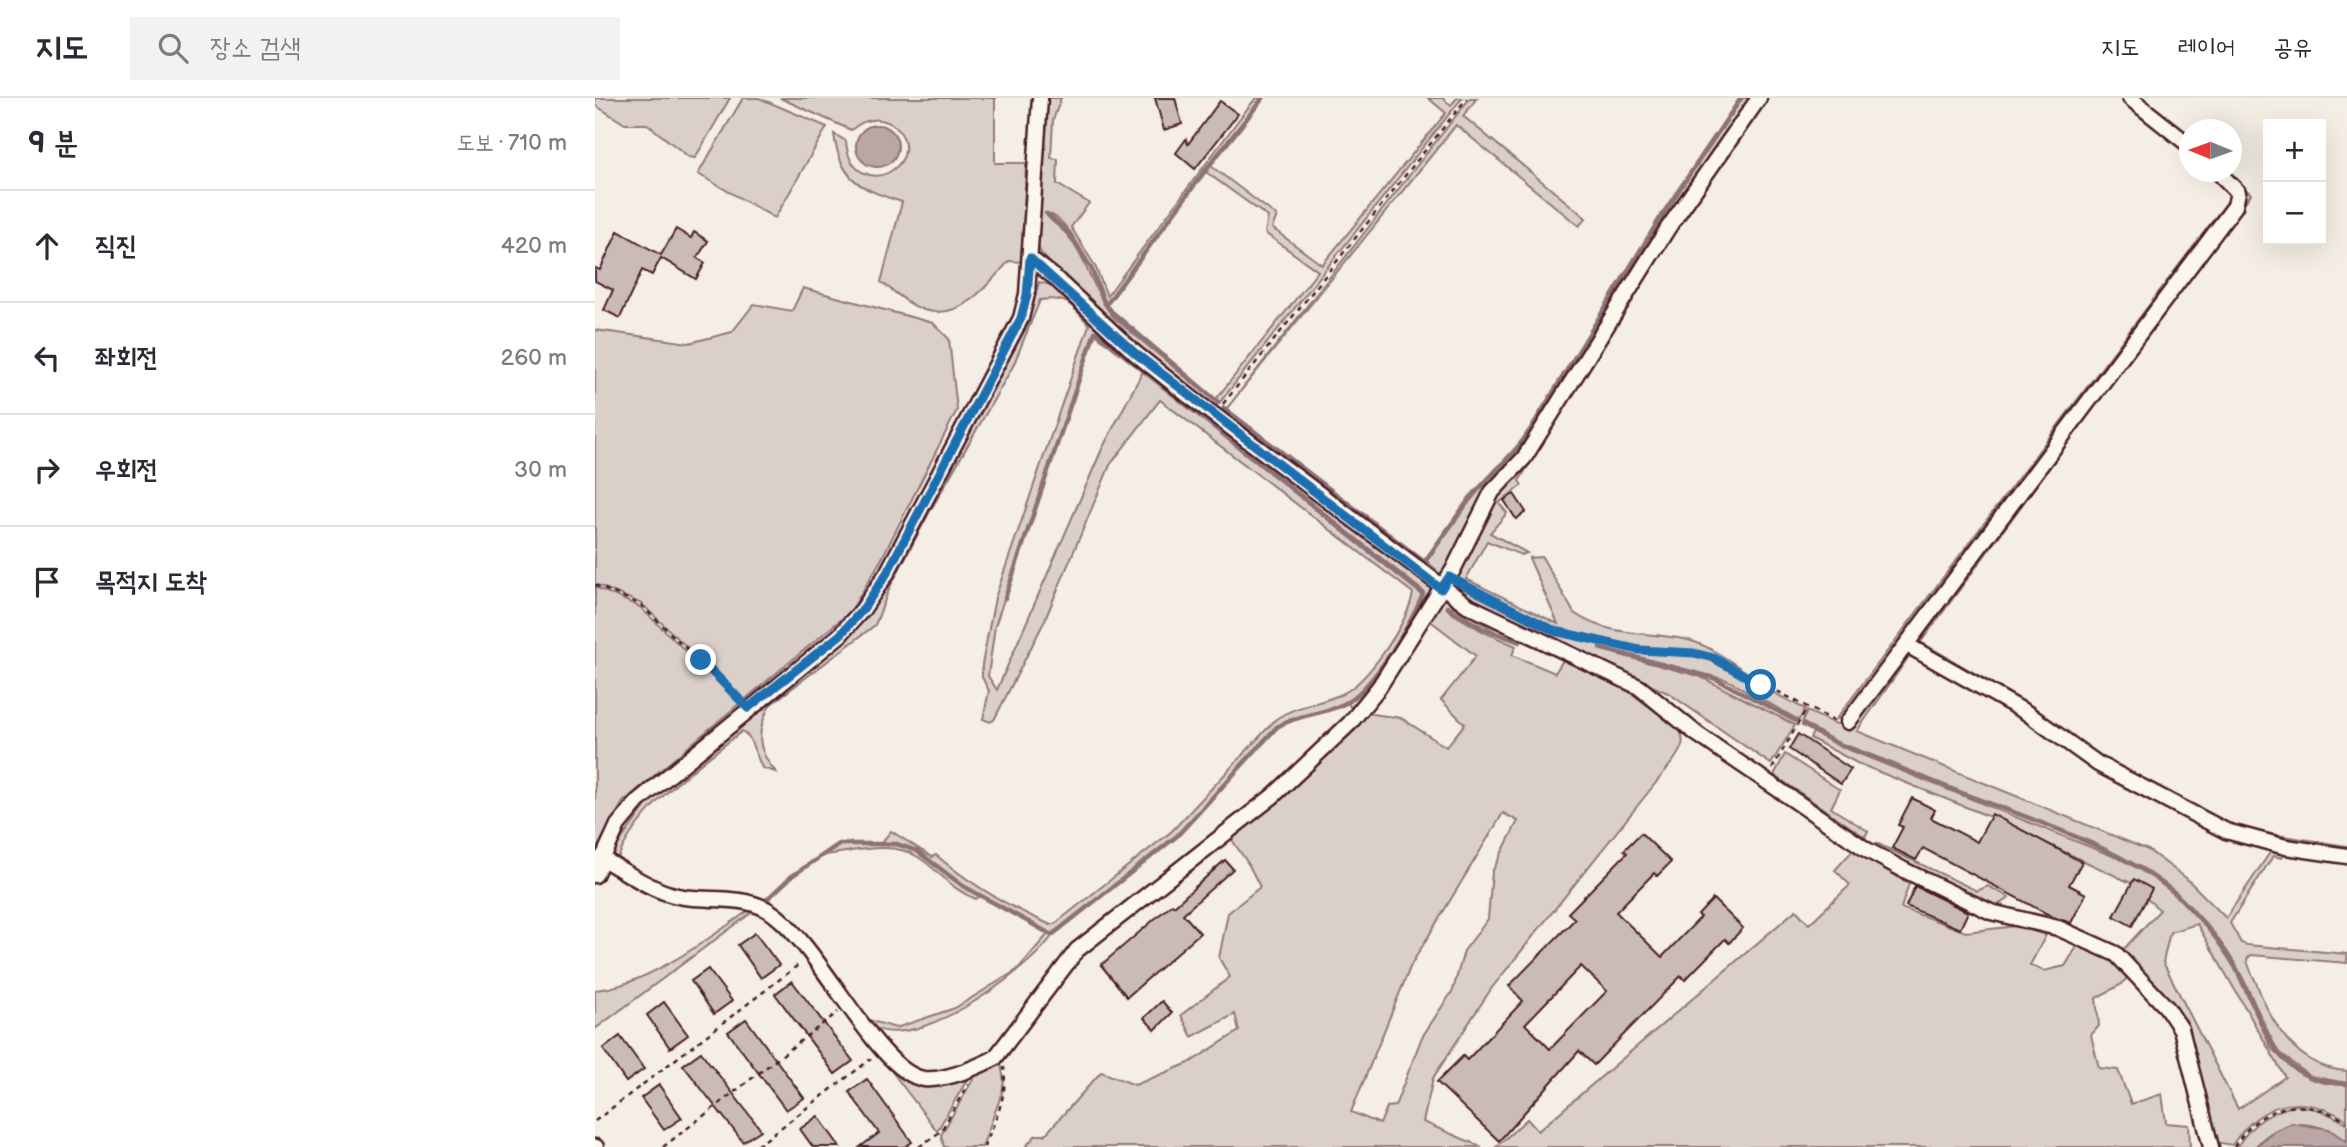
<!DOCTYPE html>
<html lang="ko">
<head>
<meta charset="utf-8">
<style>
  body { margin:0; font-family:"Balsamiq Sans","Poor Story",sans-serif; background:#f2f2f3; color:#2b2b33 }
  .controls { position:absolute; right:21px; top:21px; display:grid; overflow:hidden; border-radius:0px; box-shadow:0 7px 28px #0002 }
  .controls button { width:63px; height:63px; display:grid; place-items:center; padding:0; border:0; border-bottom:2px solid #e1e1e2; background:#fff; color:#2b2b33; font:35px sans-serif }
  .compass { position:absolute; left:1584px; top:21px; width:63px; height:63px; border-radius:50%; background:#fff; box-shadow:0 7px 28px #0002; rotate:271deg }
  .stop { position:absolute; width:21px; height:21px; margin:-16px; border:5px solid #1f6fb2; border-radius:50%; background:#fff }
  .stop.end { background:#1f6fb2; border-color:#fff; box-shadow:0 2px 7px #0008 }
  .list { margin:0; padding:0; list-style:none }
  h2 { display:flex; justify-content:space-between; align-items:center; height:91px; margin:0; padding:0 28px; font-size:30px }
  h2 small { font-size:23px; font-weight:400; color:#7c7c81 }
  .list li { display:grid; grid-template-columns:46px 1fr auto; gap:21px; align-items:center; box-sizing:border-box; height:112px; padding:0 28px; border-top:2px solid #e1e1e2 }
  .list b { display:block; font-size:26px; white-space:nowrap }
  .list em { font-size:23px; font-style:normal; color:#7c7c81 }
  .icon { flex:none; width:38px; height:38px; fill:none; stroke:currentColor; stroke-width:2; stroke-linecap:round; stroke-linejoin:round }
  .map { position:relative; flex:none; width:1752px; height:1049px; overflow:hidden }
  header { display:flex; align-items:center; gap:42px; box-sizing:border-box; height:98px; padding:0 35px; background:#fff; border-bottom:2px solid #e1e1e2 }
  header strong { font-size:33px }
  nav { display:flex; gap:38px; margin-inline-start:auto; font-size:24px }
  .search { width:490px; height:63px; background:#f2f2f3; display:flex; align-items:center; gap:18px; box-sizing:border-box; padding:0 24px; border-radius:0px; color:#7c7c81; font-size:26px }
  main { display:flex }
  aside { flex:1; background:#fff }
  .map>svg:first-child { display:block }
</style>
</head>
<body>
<header>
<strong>지도</strong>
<div class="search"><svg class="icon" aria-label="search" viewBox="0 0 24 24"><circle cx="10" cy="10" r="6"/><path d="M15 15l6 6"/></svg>장소 검색</div>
<nav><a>지도</a><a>레이어</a><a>공유</a></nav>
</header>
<main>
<aside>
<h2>9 분<small>도보 · 710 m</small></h2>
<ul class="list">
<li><svg class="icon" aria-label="ahead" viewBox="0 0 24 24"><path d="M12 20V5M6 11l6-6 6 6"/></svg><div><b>직진</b></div><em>420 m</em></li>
<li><svg class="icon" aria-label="left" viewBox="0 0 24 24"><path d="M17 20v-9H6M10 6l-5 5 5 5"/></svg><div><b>좌회전</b></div><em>260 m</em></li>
<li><svg class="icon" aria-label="right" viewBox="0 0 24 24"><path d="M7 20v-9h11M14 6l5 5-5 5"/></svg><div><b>우회전</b></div><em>30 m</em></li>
<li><svg class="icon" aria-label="arrive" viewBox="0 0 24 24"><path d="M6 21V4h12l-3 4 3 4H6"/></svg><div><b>목적지 도착</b></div></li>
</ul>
</aside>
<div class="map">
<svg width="1752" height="1049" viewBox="0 0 1752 1049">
  <rect width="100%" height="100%" fill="#f4eee4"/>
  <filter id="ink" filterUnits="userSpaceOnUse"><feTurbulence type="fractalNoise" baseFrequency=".0143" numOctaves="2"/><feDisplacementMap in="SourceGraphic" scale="14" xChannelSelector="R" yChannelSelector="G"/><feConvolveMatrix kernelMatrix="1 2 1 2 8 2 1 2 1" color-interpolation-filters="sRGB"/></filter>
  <g filter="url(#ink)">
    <!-- green -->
    <g fill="#dbd0c9" stroke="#92787a" stroke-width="2" fill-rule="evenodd">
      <polygon points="0,0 135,0 100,60 94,59 52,26 30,26 0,7"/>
      <polygon points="148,0 164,0 232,29 180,120 103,76"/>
      <path d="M185,0H400V65H431L427,164L414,163C394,185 368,221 333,213C317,210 299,193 286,184L307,104C265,91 245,82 239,36L251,43C252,57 256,69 269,75C278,79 288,78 296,73C332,50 293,0 256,32Z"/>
      <path d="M453,0H466L458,22L456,60L463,61L462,86L494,105L476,129L500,168L512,198L648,16L661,0H667L609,72L511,206C501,183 476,117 450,115C455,124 466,129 473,138C493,163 498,194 518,219L623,306L620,310L489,203L446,155L443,149Z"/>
      <polygon points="833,0 847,0 856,7 862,0 867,0 625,304 621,301 723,173 670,135 673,119 611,74 616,68 682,118 677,130 727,167 851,15"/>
      <polygon points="875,0 882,0 868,18 991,120 984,128 861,27 632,310"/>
      <polygon points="1148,0 1162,0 846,486 626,314 628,310 841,474 832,463 876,402 938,329 1092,81"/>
      <polygon points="1631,74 1656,96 1326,544 1426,602 1511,662 1631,725 1670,735 1752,748 1752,757 1650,738 1550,689 1317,545 1643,107"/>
      <polygon points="1638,96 1638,100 1249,619 1241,621"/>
      <path d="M444,184L464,189L833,487L837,494L783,585L758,612L753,606C781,580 820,532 829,494L500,233L400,528L393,578L402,592L507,351L548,273L827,496C816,524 775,593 748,605C726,616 702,615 681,628L582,737L457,836C427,819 395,804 366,786C337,768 323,746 287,744L296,733L337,759L341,757C376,787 414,809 456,827L461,825L577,733L681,621C701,607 725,606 747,596C774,583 813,524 818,495L565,302L515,367L449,524L399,622L395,624L388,621L394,593L387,579V566L400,500L494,227C477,207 473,198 445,202L418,268L334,415L295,489L280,527L175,607C161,633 161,652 181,674L167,670L154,639L147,633C102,670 45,706 22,762L18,753L58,698L267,523L279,508L432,228Z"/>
      <polygon points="208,190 338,225 354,241 362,312 286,462 256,513 148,603 47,506 0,486 0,232 94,245 137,234 159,206 197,213"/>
      <path d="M1008,246L924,383L927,387L904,405L912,415L895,435L932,455L926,457L892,443L871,481L963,526L934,460L947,459L979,515C1011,538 1052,534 1089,541C1115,546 1142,569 1164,583L1104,554L1043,549L960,530L859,479L885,423Z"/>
      <polygon points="857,485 958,536 1045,554 1098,557 1117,563 1210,611 1204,622 1132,582 1006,549 1006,552 1104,578 1200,627 1176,666 1073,595 955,543 852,491"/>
      <polygon points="0,489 45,509 145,605 28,704 0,754"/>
      <path d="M848,496L928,537L924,543L903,535L859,509L852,508L855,514L889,534L921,548L917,557L960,575L968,562L1029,590L1084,631C1091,644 1087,650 1079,662L896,891L838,980L828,1024L887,1049H430L441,1037H450L506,974L540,987L594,965L644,933L640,916L597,939L586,917L635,879L624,860L633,815L665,789L654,767L635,739L770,615L806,620L851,649L870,626L846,602L881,558L833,521ZM908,715L923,723L897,774L893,821L869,853L858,892L827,939L800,1008L792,1009L785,1026L756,1014L816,867Z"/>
      <path d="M1311,553L1317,554L1262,633L1553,752L1591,780L1631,820L1676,753L1689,756L1687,760L1678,758L1635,825L1646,845L1652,847L1752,856V865L1656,857L1652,861C1653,870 1659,878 1662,887C1677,927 1704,971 1752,973V985L1715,978L1683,954L1641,868L1620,836L1581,794L1548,770L1472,736L1243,645L1207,624L1212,613L1238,625L1248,627Z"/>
      <path d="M1218,634L1242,647L1525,761L1547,772L1580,796L1618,837L1639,869L1676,950L1688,962L1714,980L1752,987V1022C1706,994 1667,1003 1637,1047L1620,1044L1596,948L1525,855L1565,812L1552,801L1555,794L1393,718L1262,665L1215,640ZM1602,826L1690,979L1643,1011L1568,864L1575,834Z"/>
      <polygon points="1190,656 1245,692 1236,710 1273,733 1270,739 1179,677"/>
      <polygon points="1281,745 1382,793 1393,788 1414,799 1412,802 1397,810 1279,750"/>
      <path d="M268,746C282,746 298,745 312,750C338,759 357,786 385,798L381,801C356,792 344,772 323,759C296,742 258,754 229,757L245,747Z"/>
      <path d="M1258,752L1314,786L1306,810L1371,834L1421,828L1451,837L1435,867L1449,873L1470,868L1483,847C1505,853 1517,861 1534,877L1527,886L1501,900L1504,928L1496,937L1504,970L1523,972L1536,1006L1567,996L1571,1025L1594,1027L1595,1049H901L932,1021L943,1033L1201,812L1214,826L1255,787L1240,772Z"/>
      <path d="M157,810L160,812L0,931V892C50,889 116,839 157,810Z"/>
      <path d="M453,836L457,838C434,873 305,968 270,921L301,930L360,910L422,872Z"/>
      <polygon points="285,958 316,979 376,975 342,1033"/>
      <polygon points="400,964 406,966 409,983 407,995 387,1049 349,1049 346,1037 384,971"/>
      <path d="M1701,1007L1725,1012L1752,1025V1044C1722,1021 1686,1018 1660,1049H1642C1656,1025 1675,1014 1701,1007Z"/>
    </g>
    <!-- water -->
    <g fill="#baa7a5" stroke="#8d7174" stroke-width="2">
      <circle cx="282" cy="48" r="21"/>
      <polygon points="1697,1025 1734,1031 1752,1044 1752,1049 1660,1049 1679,1033"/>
    </g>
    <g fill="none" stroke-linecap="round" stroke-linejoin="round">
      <!-- stream -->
      <g stroke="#8d7174" stroke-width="4.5">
        <polyline points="452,116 474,135 496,170 509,204 517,214 623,304"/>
        <polyline points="511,207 610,73 668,0"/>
        <polyline points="629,310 840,472"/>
        <polyline points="830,463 875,400 924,348 937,329 1067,117 1146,0"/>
        <polyline points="852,509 887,530 924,544"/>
        <polyline points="1005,550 1121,581 1201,623"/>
        <path d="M1208,627L1243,646C1285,660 1325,679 1367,695C1437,722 1544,754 1594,809C1611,827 1627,846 1640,868C1671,921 1673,985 1752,986"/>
        <path d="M168,805L197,778L244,746H302L322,753L368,788L457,837L582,738L682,629C703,616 727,617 749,606C777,593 817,524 828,496L500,234L410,500"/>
      </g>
    </g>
    <!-- building -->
    <g fill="#cabbb6" stroke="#4a1f2b" stroke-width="2" fill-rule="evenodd">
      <polygon points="560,0 580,0 587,26 569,32"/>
      <polygon points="625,3 643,16 600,71 581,55 591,41 593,46"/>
      <polygon points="81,131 96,140 99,134 113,143 102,160 110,165 101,181 66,160 57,177 47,172 25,220 9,212 18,192 0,183 0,170 5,172 23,133 66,157"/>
      <polygon points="919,396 931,414 921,421 909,402"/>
      <polygon points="1203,636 1256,671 1246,686 1194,651"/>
      <polygon points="1317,700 1340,712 1336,720 1382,744 1397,716 1487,764 1474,787 1491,796 1476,825 1458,819 1328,750 1321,762 1297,750 1308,729 1303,727"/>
      <path d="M1046,735L1076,764L1062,778L1059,775L1021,814L1067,859L1106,819L1103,817L1118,801L1148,830L1134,845L1130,841L1090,882L1086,878L999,967L984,953L904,1043L842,984L868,958L872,962L928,903L914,888L980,821L973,815L1032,755L1029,752ZM986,868L1012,893L955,951L930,926Z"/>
      <polygon points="630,762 638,771 588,816 605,835 532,899 506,867 577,806 579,808"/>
      <polygon points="1539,781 1557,791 1537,828 1519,818"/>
      <polygon points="1320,788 1373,814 1365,831 1311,808"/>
      <polygon points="160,835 184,867 166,880 143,847"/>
      <polygon points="113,871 137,903 119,916 96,883"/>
      <polygon points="197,883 258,963 240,976 180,896"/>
      <polygon points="567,903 577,915 560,932 549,920"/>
      <polygon points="69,904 93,937 75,950 52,917"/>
      <polygon points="151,921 209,1000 191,1012 133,934"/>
      <polygon points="25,938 49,971 31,984 8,951"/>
      <polygon points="106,954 166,1032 148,1044 88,967"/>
      <polygon points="272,981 317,1044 310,1049 265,1049 284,1035 254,994"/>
      <polygon points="64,987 87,1020 69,1032 46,1000"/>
      <polygon points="223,1018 245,1049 218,1049 205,1031"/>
    </g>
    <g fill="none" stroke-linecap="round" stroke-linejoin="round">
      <!-- minor casing -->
      <g stroke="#4a1f2b" stroke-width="19">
        <g id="minor">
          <polyline points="1535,0 1594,47"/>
          <polyline points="435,160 458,178 540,255 594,298 872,507 1044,589 1102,636 1272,752 1309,772 1396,814 1463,830 1521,856 1572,910 1586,931 1616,1049"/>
          <polyline points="1312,547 1432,615 1503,666 1631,733 1691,749 1752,758"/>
          <polyline points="1253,624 1640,108 1643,94 1623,74"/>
          <path d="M6,760C27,771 49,788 72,795C103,806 141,795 171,811C221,838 281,975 329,981C351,983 380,970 400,960L482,852L678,698L755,625L784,589L858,472L897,394L929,360L1073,130L1164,0"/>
          <polyline points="0,777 23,727 43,703 245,537 268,511 292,475 426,220 432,196 445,0"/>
          <polyline points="0,1049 1,1049"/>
        </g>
      </g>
      <!-- path -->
      <g stroke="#4a1f2b" stroke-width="2.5" stroke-dasharray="5 5" stroke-linecap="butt">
        <polyline points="628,306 872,0"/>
        <polyline points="0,487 46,507 146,603"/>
        <polyline points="872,488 929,517"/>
        <polyline points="963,534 1044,552 1099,555 1119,560 1239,623"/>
        <polyline points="1177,671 1212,610"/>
        <polyline points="0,1023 206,865"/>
        <polyline points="162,1048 276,961"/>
        <polyline points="68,1049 243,914"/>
        <polyline points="324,1049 346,1033 373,986"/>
        <path d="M389,1049C400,1023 413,998 409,969"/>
        <path d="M1639,1049C1666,1005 1709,997 1752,1024"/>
      </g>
      <!-- minor -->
      <use href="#minor" stroke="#fbf7ec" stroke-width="14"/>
    </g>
  </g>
  <g fill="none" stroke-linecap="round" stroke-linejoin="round" filter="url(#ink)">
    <!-- route -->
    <polyline stroke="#1f6fb2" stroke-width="9" points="106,562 153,610 245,537 268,511 292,475 426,220 432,197 435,160 540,255 846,491 854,479 960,533 1044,552 1099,555 1119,560 1166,587"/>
  </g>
</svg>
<div class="controls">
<button>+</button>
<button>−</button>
</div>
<svg class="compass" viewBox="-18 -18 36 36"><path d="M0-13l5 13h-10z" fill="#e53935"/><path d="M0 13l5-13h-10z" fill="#7c7c81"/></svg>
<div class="stop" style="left:1166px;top:587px"></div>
<div class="stop end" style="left:106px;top:562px"></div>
</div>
</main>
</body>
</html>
